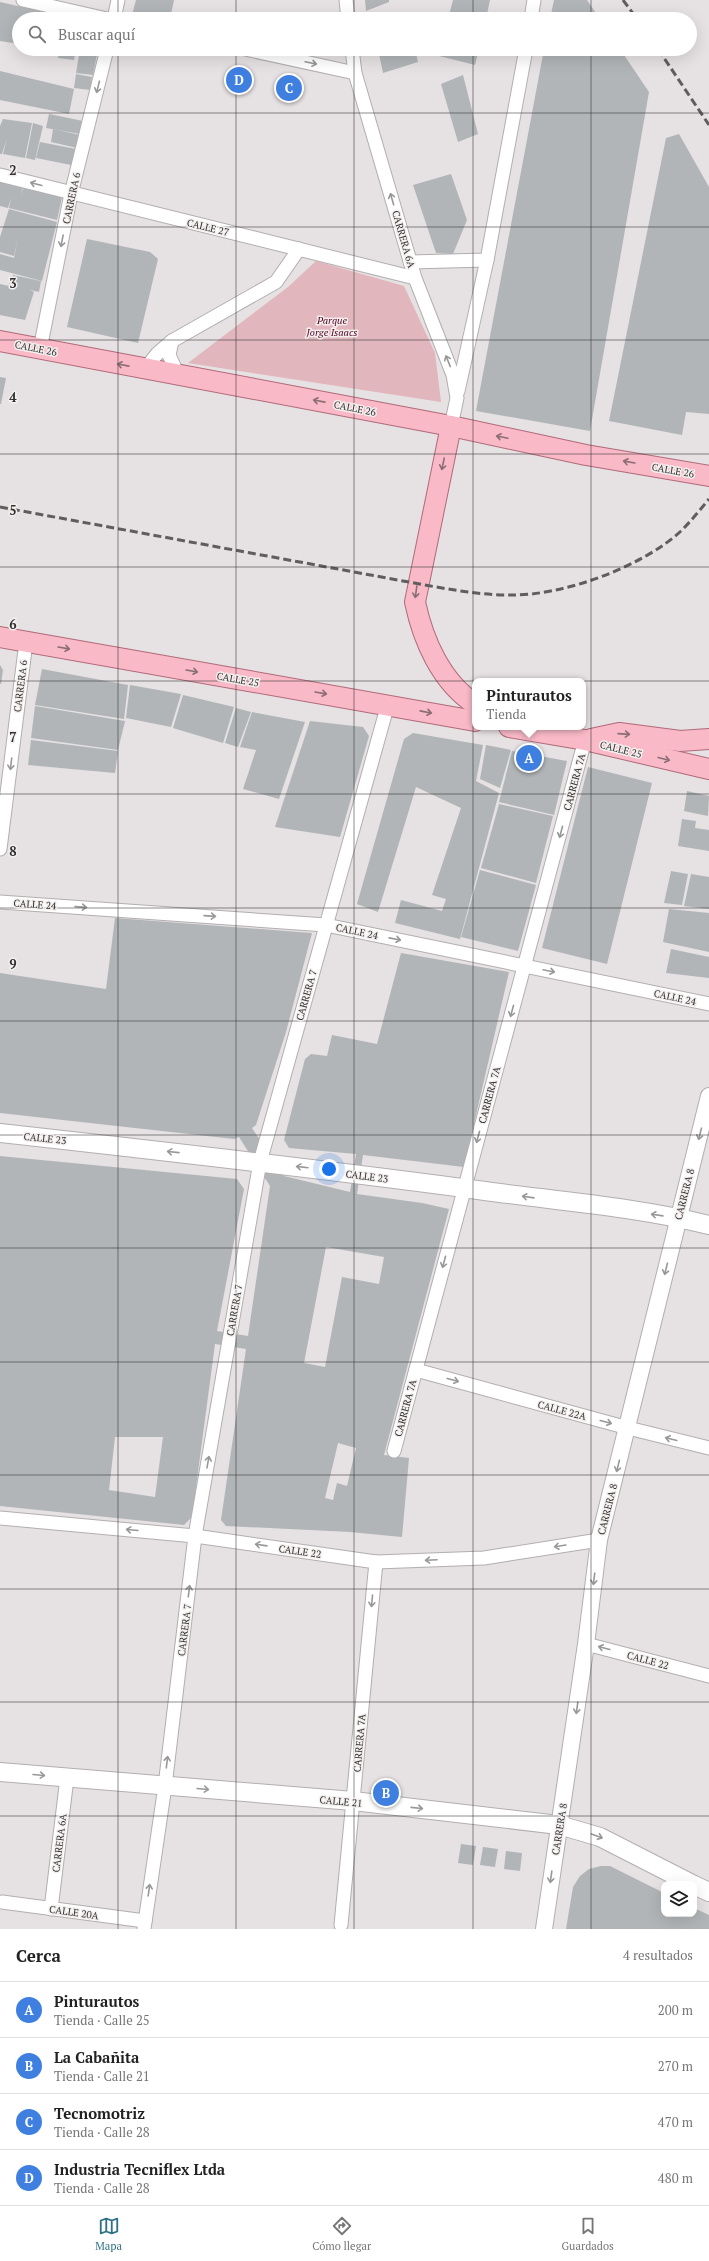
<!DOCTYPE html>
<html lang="es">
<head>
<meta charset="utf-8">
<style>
  body { margin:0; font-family:"PT Serif",serif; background:#f6f6f6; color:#222 }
  .controls { position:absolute; right:12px; bottom:12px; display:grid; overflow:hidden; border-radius:8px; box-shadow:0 4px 16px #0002 }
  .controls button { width:36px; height:36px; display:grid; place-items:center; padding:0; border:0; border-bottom:1px solid #e0e0e0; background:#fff; color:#222; font:20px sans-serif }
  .you { position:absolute; left:329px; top:1169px; width:14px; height:14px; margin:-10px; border:3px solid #fff; border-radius:50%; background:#1a73e8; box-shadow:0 0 0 6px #1a73e833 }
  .badge { display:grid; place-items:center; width:26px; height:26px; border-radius:50%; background:#2f7184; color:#fff; font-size:13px; font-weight:700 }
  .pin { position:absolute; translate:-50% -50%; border:2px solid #fff; box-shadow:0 1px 4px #0006 }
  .popup { position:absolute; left:472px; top:678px; width:114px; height:52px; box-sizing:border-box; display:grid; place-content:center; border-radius:8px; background:#fff; filter:drop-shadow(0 1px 3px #0005); font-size:13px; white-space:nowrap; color:#767676 }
  .popup b { font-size:15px; color:#222 }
  .popup::after { content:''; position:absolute; left:50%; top:100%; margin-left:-8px; border:8px solid transparent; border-top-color:#fff }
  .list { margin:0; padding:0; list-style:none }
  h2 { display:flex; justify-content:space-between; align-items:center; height:52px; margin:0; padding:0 16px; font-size:17px }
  h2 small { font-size:13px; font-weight:400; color:#767676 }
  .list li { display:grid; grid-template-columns:26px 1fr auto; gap:12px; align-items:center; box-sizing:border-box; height:56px; padding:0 16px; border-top:1px solid #e0e0e0 }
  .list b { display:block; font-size:15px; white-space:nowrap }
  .list p { margin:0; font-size:13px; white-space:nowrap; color:#767676 }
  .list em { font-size:13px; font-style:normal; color:#767676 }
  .icon { flex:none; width:22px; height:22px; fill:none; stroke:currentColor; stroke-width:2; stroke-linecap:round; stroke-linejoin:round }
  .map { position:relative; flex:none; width:709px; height:1929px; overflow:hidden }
  .search { position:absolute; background:#fff; box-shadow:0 4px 16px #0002; left:12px; right:12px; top:12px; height:44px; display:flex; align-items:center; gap:10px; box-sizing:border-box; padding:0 14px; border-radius:22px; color:#767676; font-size:15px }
  .sheet { height:276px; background:#fff }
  nav { display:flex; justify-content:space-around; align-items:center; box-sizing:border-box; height:56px; border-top:1px solid #e0e0e0; background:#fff; font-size:11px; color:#767676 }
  nav a { display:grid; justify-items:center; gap:2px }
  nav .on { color:#2f7184 }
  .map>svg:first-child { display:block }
</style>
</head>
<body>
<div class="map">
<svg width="709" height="1929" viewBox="0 0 709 1929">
  <rect width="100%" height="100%" fill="#e6e1e2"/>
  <!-- green -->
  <polygon fill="#e1b6bd" points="316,261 404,286 435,353 441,402 188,363 288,287"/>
  <!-- building -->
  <g fill="#b1b5b7" fill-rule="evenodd">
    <polygon points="136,0 174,0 170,19 149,19 132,15"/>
    <polygon points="365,0 389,0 389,2 366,11"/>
    <polygon points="453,0 490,0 486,19 448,19"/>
    <polygon points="554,0 587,0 600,19 550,19"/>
    <polygon points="0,2 49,13 47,19 19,19 19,44 0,41"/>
    <polygon points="51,13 64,15 63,19 50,19"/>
    <polygon points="65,15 82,19 65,19"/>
    <polygon points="59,49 76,49 74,60 58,58"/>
    <polygon points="80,49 98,49 93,75 76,73"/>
    <polygon points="378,49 415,49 418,62 383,73"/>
    <polygon points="441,49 479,49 475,65 439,56"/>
    <polygon points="544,49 620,49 649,92 590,431 476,411"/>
    <polygon points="0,71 74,89 69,114 0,100"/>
    <polygon points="76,74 92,77 90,90 74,88"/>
    <polygon points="463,75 478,134 458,142 441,84"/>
    <polygon points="49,114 83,121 80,134 46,128"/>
    <polygon points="3,119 32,123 25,158 3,154 7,138 2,154 0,154 0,126"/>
    <polygon points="33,123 43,126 35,160 26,158"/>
    <polygon points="53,129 80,135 77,148 51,142"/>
    <polygon points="679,134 709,187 709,414 686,412 682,435 609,421 666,138"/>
    <polygon points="40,142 76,149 74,162 71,165 36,158"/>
    <polygon points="451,174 467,220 453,254 436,253 413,185"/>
    <polygon points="0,179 23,184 21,195 24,184 63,193 57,220 9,208 11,198 8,208 0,206"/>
    <polygon points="9,209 57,222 42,281 0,270 0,254 14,258 18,237 42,243 18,237 14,256 0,252 0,237"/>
    <polygon points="87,239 150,252 158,259 138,343 67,327"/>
    <polygon points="13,275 41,281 39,292 30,290 34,292 25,320 0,315 0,284 9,286"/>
    <polygon points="0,377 6,378 1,404 0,404"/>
    <polygon points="0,665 3,670 1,684 0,684"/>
    <polygon points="42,669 128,685 124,719 35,705"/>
    <polygon points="130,685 181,694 171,727 126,718"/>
    <polygon points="183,695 234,707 223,743 173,728"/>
    <polygon points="35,706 125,721 118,750 31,738"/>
    <polygon points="236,708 251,712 238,747 225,743"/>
    <polygon points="252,712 305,722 279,799 243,789 256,750 240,747"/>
    <polygon points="310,721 363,727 369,736 340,837 275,827"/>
    <polygon points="413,733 483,745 476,781 499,793 460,939 395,923 401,900 442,911 446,899 432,895 461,808 416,787 378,912 357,904 404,739"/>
    <polygon points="31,740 118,751 115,773 28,765"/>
    <polygon points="486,745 511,750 500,788 480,779"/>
    <polygon points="512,751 567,761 554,815 499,802"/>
    <polygon points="588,767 652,783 607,964 542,948"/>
    <polygon points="687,791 709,796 708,816 684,811"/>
    <polygon points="499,804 553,816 536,883 481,868"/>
    <polygon points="682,819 696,821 695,828 709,830 709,851 678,846"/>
    <polygon points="480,870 536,885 518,951 461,937"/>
    <polygon points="671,871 688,874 682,905 664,903"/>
    <polygon points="691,874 709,877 709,909 684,906"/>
    <polygon points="669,909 709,913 709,952 663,942"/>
    <path d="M115,918L312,933L286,1032L256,1125L252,1128L284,1176L350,1192L356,1154L289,1148L284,1140L305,1059L311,1054L327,1056L332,1035L377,1044L401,953L509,972L464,1167L363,1155L357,1194L422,1203L449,1209L384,1455L409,1458L402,1537L350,1532L226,1526L221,1520L246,1349L215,1344L192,1517L184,1525L0,1506V1156L237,1179L244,1189L217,1331L248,1336L270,1186L239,1137L234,1139L0,1113V973L106,989ZM326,1247L384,1257L379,1284L342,1277L325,1367L304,1363ZM115,1437H163L155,1497L109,1490ZM338,1443L356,1448L347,1486L337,1483L333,1500L325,1498Z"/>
    <polygon points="671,949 709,957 709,978 666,973"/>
    <polygon points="461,1844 476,1846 473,1865 458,1863"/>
    <polygon points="483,1847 498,1849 495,1867 480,1865"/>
    <polygon points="506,1851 522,1853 520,1871 504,1869"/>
    <polygon points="601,1866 610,1866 664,1893 664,1914 694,1914 694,1908 709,1915 709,1929 566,1929 573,1887 580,1876 589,1869"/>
  </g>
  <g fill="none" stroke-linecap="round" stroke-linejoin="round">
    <!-- minor casing -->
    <g stroke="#b3aeaf" stroke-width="15">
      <g id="minor">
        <polyline points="23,0 107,19"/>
        <polyline points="346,0 348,19"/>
        <polyline points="114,19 118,0"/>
        <polyline points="531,19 534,0"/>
        <polyline points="245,49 355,73"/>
        <polyline points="352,49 355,73 415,278 453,375 457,398 451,426"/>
        <polyline points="0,175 415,278"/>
        <polyline points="410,262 487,260 526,49"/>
        <polyline points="172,341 169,355 178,375"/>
        <polyline points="40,349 71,194 107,49"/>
        <polyline points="145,369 157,354 172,341 276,282 299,249"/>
        <polyline points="458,391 487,260"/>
        <polyline points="0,849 26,642"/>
        <polyline points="0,902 326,925 709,1004"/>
        <polyline points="416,1370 628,1428 709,1448"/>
        <polyline points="394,1451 585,740"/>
        <polyline points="0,1518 195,1536 376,1562 484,1558 599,1540"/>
        <polyline points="586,1644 709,1676"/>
        <polyline points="2,1902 145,1921"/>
        <polyline points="51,1909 67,1778"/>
        <polyline points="341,1925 376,1562"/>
        <polyline points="144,1929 165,1786 195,1536 260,1162 388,704"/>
      </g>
    </g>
    <!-- tertiary casing -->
    <g stroke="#b3aeaf" stroke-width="18">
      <polyline id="tertiary" points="544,1929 586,1644 599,1540 709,1096"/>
    </g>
    <!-- secondary casing -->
    <g stroke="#b3aeaf" stroke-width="20">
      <g id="secondary">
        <path d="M0,1133C162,1151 324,1169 485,1191C559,1201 636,1207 709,1225"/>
        <polyline points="0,1772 353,1801 559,1825 600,1837 692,1884"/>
        <polyline points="694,1885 709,1892"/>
      </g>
    </g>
    <!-- primary casing -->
    <g stroke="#b06a7a" stroke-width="22">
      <g id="primary">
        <polyline points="0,341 451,426 586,455 709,476"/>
        <path d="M451,426L415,602C423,640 441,682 475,704"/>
        <polyline points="0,637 475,721"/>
        <polyline points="509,727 585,740 709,769"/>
        <polyline points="591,739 619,733 680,741 709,739"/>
      </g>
    </g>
    <!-- minor -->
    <use href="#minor" stroke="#fff" stroke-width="13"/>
    <!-- tertiary -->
    <use href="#tertiary" stroke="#fff" stroke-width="16"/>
    <!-- secondary -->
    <use href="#secondary" stroke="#fff" stroke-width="18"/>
    <!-- primary -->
    <use href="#primary" stroke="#f9b9c7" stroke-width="20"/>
    <!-- rail -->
    <g stroke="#5f5d5d" stroke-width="3" stroke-dasharray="8 4" stroke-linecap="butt">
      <polyline points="623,0 637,19"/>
      <polyline points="658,49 709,125"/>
      <path d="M0,507L425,585C453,590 481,595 510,595C563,596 642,567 681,531C691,521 700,510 709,499"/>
    </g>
  </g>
  <!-- one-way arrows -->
  <defs><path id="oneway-shaft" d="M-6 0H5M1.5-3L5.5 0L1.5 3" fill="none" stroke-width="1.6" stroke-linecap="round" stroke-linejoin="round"/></defs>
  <g stroke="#989898">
    <use href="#oneway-shaft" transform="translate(311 63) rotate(12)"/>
    <use href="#oneway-shaft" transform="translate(98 87) rotate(104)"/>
    <use href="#oneway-shaft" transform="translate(36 184) rotate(-165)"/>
    <use href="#oneway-shaft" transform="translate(392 199) rotate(-106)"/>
    <use href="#oneway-shaft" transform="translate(62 241) rotate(101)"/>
    <use href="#oneway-shaft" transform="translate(448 361) rotate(-112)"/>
    <use href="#oneway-shaft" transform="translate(11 764) rotate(97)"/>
    <use href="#oneway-shaft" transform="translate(561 832) rotate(105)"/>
    <use href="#oneway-shaft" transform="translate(81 907) rotate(4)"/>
    <use href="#oneway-shaft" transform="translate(210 916) rotate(4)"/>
    <use href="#oneway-shaft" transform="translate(395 939) rotate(11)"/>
    <use href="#oneway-shaft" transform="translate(549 971) rotate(12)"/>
    <use href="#oneway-shaft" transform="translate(512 1011) rotate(105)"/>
    <use href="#oneway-shaft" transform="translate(700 1134) rotate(104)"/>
    <use href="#oneway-shaft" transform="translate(478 1137) rotate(105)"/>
    <use href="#oneway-shaft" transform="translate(173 1152) rotate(-174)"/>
    <use href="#oneway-shaft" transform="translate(302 1167) rotate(-173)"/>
    <use href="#oneway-shaft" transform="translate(528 1197) rotate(-172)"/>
    <use href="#oneway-shaft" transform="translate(657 1215) rotate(-172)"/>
    <use href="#oneway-shaft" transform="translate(444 1262) rotate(105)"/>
    <use href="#oneway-shaft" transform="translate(666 1269) rotate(104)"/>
    <use href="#oneway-shaft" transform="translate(453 1380) rotate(15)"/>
    <use href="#oneway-shaft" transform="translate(606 1422) rotate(15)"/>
    <use href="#oneway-shaft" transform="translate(671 1439) rotate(-166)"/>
    <use href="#oneway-shaft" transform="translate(208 1462) rotate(-80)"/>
    <use href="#oneway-shaft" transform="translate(618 1466) rotate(104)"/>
    <use href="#oneway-shaft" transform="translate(132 1530) rotate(-175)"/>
    <use href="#oneway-shaft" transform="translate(261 1545) rotate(-172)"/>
    <use href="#oneway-shaft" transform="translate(560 1546) rotate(171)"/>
    <use href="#oneway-shaft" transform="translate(431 1560) rotate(177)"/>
    <use href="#oneway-shaft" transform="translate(594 1579) rotate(97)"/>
    <use href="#oneway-shaft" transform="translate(189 1591) rotate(-83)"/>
    <use href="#oneway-shaft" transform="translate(372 1601) rotate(95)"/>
    <use href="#oneway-shaft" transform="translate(604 1648) rotate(-165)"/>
    <use href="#oneway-shaft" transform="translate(577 1708) rotate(98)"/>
    <use href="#oneway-shaft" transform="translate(167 1762) rotate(-83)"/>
    <use href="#oneway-shaft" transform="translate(39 1775) rotate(5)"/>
    <use href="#oneway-shaft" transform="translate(203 1789) rotate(5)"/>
    <use href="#oneway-shaft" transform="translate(417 1808) rotate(6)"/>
    <use href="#oneway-shaft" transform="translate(597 1836) rotate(20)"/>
    <use href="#oneway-shaft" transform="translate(551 1877) rotate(98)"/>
    <use href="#oneway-shaft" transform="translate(149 1890) rotate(-82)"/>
  </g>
  <g stroke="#8b6e74">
    <use href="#oneway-shaft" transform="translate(123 365) rotate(-169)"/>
    <use href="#oneway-shaft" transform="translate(319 401) rotate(-169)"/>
    <use href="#oneway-shaft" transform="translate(502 437) rotate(-168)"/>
    <use href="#oneway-shaft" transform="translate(629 462) rotate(-170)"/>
    <use href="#oneway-shaft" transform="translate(443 464) rotate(102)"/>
    <use href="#oneway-shaft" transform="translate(416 592) rotate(98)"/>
    <use href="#oneway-shaft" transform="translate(64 648) rotate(10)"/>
    <use href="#oneway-shaft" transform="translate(192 671) rotate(10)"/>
    <use href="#oneway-shaft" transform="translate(321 693) rotate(10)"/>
    <use href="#oneway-shaft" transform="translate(426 712) rotate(11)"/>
    <use href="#oneway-shaft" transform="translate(624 734) rotate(4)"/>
    <use href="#oneway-shaft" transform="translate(664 759) rotate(14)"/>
  </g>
  <!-- grid -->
  <path fill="none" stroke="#313030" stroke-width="1" stroke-opacity="0.55" d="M118,0V19M236,0V19M354,0V19M473,0V19M591,0V19M118,49V1929M236,49V1929M354,49V1929M473,49V1929M591,49V1929M0,113H709M0,227H709M0,340H709M0,454H709M0,567H709M0,681H709M0,794H709M0,908H709M0,1021H709M0,1135H709M0,1248H709M0,1362H709M0,1475H709M0,1589H709M0,1702H709M0,1816H709"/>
  <g text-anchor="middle" stroke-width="3" stroke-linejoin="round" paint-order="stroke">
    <!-- street labels -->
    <g font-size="10" fill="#313030" stroke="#f4efef">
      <text transform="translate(71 198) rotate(-78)" y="4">CARRERA 6</text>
      <text transform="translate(208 227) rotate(14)" y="4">CALLE 27</text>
      <text transform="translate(404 239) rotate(74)" y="4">CARRERA 6A</text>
      <text transform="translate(36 348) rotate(11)" y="4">CALLE 26</text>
      <text transform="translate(355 408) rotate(11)" y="4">CALLE 26</text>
      <text transform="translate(673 470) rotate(10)" y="4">CALLE 26</text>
      <text transform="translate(238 679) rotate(10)" y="4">CALLE 25</text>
      <text transform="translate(20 686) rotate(-83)" y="4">CARRERA 6</text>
      <text transform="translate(621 749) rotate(14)" y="4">CALLE 25</text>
      <text transform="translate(574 782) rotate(-75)" y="4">CARRERA 7A</text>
      <text transform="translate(35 904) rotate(4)" y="4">CALLE 24</text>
      <text transform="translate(357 931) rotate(12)" y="4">CALLE 24</text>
      <text transform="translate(306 995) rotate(-74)" y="4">CARRERA 7</text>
      <text transform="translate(675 997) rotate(12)" y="4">CALLE 24</text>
      <text transform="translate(489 1095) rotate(-75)" y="4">CARRERA 7A</text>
      <text transform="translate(45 1138) rotate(6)" y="4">CALLE 23</text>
      <text transform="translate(367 1176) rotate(7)" y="4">CALLE 23</text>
      <text transform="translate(684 1194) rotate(-76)" y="4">CARRERA 8</text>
      <text transform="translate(234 1310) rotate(-80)" y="4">CARRERA 7</text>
      <text transform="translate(405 1408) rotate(-75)" y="4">CARRERA 7A</text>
      <text transform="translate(562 1410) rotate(15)" y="4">CALLE 22A</text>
      <text transform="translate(607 1509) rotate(-76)" y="4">CARRERA 8</text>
      <text transform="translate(300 1551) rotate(8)" y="4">CALLE 22</text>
      <text transform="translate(184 1630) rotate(-83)" y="4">CARRERA 7</text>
      <text transform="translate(648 1660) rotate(15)" y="4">CALLE 22</text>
      <text transform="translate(359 1743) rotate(-85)" y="4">CARRERA 7A</text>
      <text transform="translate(341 1801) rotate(5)" y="4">CALLE 21</text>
      <text transform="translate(559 1829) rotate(-81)" y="4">CARRERA 8</text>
      <text transform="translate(59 1843) rotate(-83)" y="4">CARRERA 6A</text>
      <text transform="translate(74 1912) rotate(8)" y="4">CALLE 20A</text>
    </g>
    <!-- park labels -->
    <g font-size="10" font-style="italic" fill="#540523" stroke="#f4efef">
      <text x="332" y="324">Parque<tspan x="332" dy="12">Jorge Isaacs</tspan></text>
    </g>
  </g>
  <g font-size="13" text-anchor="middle" font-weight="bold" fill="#313030" stroke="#f4efef" stroke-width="3" stroke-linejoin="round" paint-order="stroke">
    <text x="13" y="175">2</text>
    <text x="13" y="288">3</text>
    <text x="13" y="402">4</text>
    <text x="13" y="515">5</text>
    <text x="13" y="629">6</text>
    <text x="13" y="742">7</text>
    <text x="13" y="856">8</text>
    <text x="13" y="969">9</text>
  </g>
</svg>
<div class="controls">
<button><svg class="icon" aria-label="layers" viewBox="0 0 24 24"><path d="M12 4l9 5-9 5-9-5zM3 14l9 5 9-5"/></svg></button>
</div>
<div class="you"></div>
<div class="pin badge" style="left:529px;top:758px;background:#3f7fe0">A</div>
<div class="popup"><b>Pinturautos</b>Tienda</div>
<div class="pin badge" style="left:386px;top:1793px;background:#3f7fe0">B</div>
<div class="pin badge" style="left:289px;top:88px;background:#3f7fe0">C</div>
<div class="pin badge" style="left:239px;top:80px;background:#3f7fe0">D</div>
<div class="search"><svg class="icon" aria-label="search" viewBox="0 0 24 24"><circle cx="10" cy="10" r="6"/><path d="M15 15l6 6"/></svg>Buscar aquí</div>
</div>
<section class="sheet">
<h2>Cerca<small>4 resultados</small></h2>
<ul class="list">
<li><span class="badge" style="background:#3f7fe0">A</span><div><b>Pinturautos</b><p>Tienda · Calle 25</p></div><em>200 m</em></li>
<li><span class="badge" style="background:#3f7fe0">B</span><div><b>La Cabañita</b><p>Tienda · Calle 21</p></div><em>270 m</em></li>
<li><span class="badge" style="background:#3f7fe0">C</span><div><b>Tecnomotriz</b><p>Tienda · Calle 28</p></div><em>470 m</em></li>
<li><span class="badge" style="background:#3f7fe0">D</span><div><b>Industria Tecniflex Ltda</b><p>Tienda · Calle 28</p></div><em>480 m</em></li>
</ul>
</section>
<nav>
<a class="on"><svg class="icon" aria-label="map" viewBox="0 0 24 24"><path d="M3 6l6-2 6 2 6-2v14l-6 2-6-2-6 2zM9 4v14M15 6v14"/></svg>Mapa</a>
<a><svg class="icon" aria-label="directions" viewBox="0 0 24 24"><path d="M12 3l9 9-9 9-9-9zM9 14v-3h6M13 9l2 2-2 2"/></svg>Cómo llegar</a>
<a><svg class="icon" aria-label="saved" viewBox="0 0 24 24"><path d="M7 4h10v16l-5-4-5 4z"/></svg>Guardados</a>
</nav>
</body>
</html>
